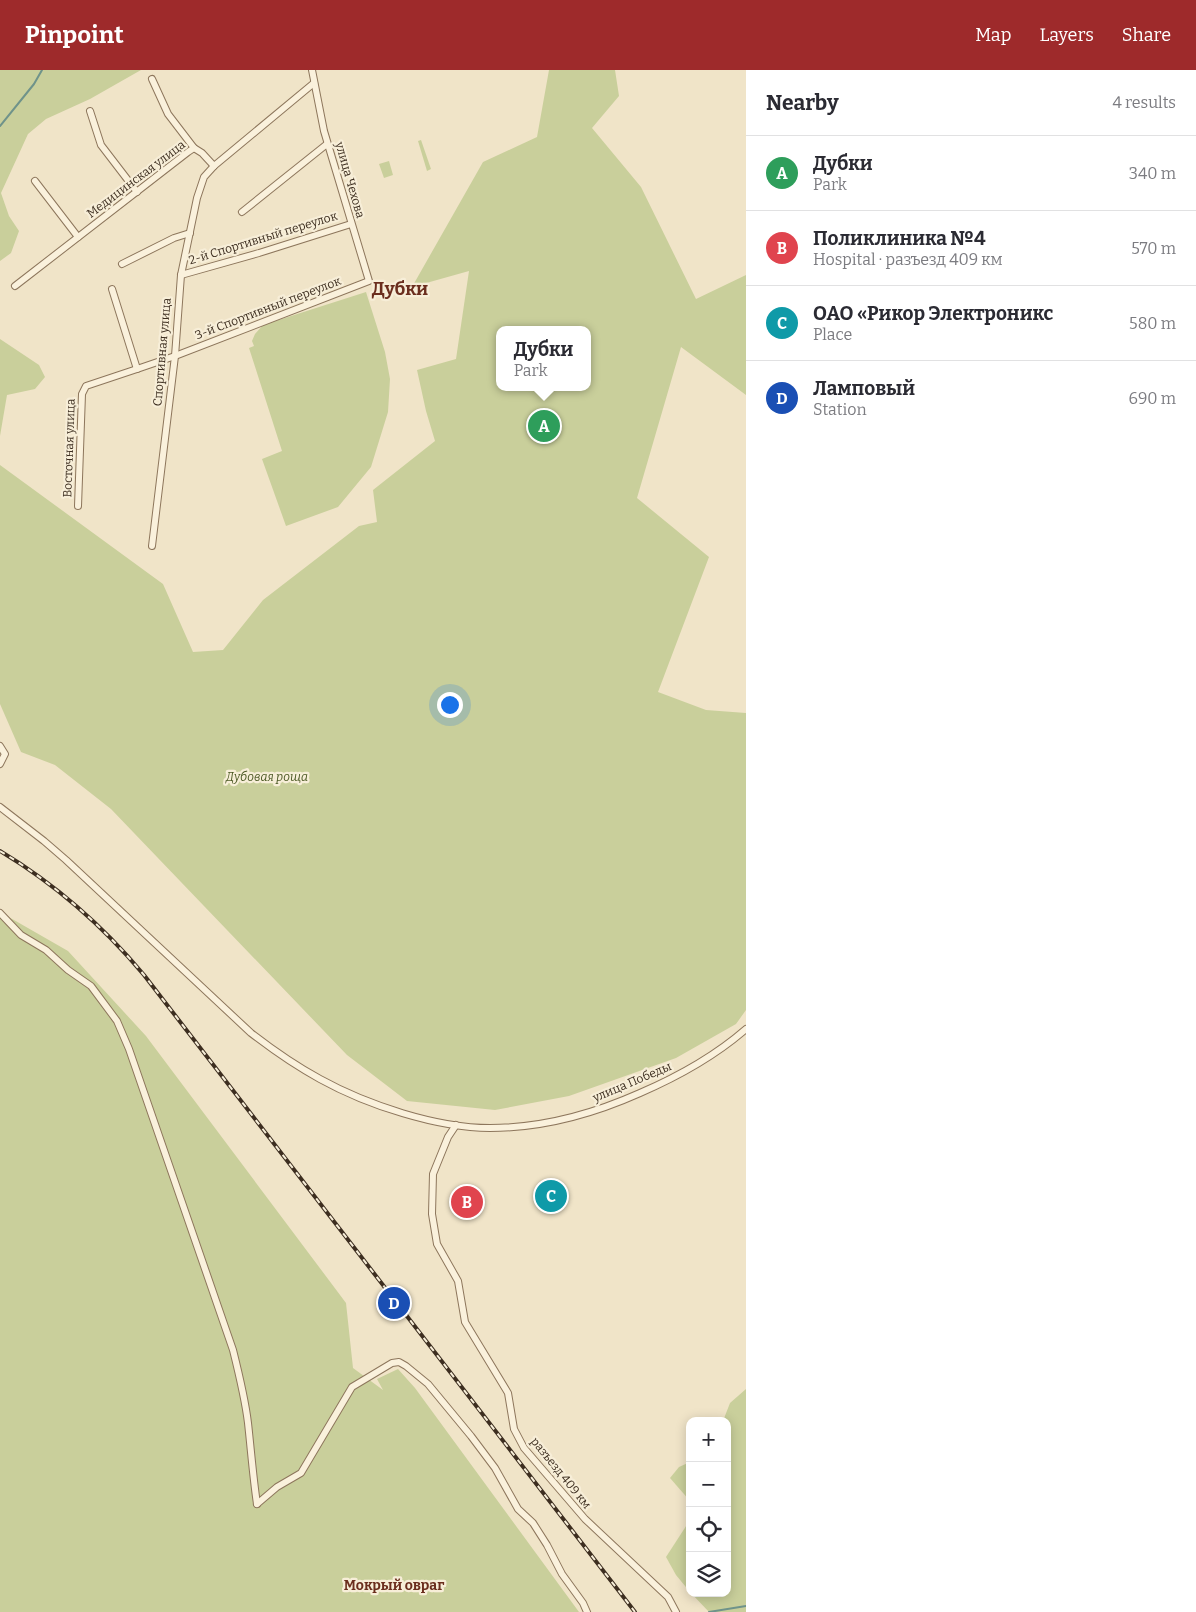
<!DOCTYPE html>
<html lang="en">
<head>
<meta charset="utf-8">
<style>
  body { margin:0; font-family:Bitter,serif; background:#f7f7f7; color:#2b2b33 }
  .controls { position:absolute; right:15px; bottom:15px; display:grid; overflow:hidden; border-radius:10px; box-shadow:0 2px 12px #0003 }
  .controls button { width:45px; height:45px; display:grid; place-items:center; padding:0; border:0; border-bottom:1px solid #e1e1e2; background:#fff; color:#2b2b33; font:25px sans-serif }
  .you { position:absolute; left:449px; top:634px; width:18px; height:18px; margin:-12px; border:4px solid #fff; border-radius:50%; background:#1a73e8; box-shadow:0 0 0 8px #1a73e833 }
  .badge { display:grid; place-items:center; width:32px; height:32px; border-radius:50%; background:#9e2a2b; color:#fff; font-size:16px; font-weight:700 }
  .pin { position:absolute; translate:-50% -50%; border:2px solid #fff; box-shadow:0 1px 5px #0006 }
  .popup { position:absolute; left:496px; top:256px; width:95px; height:65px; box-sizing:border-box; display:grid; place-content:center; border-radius:10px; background:#fff; filter:drop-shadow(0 1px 4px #0005); font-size:16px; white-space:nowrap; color:#7c7c81 }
  .popup b { font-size:19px; color:#2b2b33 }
  .popup::after { content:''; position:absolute; left:50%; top:100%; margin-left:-10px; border:10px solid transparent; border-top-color:#fff }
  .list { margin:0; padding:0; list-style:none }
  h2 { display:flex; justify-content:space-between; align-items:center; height:65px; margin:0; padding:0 20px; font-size:21px }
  h2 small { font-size:16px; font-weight:400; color:#7c7c81 }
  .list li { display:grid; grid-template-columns:32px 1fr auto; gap:15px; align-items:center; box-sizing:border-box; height:75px; padding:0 20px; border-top:1px solid #e1e1e2 }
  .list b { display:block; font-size:19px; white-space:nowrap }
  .list p { margin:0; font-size:16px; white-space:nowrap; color:#7c7c81 }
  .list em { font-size:16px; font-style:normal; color:#7c7c81 }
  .icon { flex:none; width:28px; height:28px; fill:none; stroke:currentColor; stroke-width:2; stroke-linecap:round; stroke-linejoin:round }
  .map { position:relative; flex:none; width:746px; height:1542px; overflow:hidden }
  header { display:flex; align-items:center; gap:30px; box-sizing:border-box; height:70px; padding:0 25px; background:#9e2a2b; color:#fff }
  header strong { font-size:24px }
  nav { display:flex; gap:28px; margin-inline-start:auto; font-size:18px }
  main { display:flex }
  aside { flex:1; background:#fff }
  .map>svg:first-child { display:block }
</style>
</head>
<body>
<header>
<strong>Pinpoint</strong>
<nav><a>Map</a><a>Layers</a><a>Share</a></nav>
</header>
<main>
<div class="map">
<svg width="746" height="1542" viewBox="0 0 746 1542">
  <rect width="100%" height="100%" fill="#f0e4c8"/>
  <!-- green -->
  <g fill="#c9cf9b" fill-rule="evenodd">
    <polygon points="0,0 141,0 90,29 46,49 28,64 1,123 9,146 19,161 11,183 0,191"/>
    <path d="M549,0H615L619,26L592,58L641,117L696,229L746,205V325L681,277L637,428L709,487L658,622L706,640L746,643V940L736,954L676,988L569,1026L495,1040L407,1031L347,985L111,739L55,695L21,682L0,634V395L163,514L193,582L223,580L263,530L359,456L377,452L373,420L435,371L426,341L417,300L456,289L469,201L412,217L483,92L537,67ZM500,260H588V317H500Z"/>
    <polygon points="421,70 431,99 427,101 418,71"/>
    <polygon points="389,91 393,105 384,108 379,94"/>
    <polygon points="366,222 385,282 390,309 388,342 371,397 338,437 286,456 262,389 282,381 249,278 254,276 252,271 255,264 263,255"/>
    <polygon points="0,269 39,295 45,307 35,319 7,325 0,366"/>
    <polygon points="0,842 68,881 146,966 346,1233 353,1298 383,1320 377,1309 398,1299 415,1318 579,1542 0,1542"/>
    <polygon points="746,1319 746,1542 709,1542 691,1523 727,1523 727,1351 723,1351 730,1333"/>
    <polygon points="690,1392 690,1431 670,1408 679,1397"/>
    <polygon points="690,1450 690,1522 676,1505 666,1487"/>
  </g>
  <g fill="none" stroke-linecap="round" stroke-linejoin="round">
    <!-- stream -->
    <g stroke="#6f938a" stroke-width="2">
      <polyline points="0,56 34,14 42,0"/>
      <polyline points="709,1542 746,1536"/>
    </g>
    <!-- minor casing -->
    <g stroke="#8d765c" stroke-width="8">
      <g id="minor">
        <polyline points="152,9 168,44 194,78"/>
        <polyline points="90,41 101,75 137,122"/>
        <polyline points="35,111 78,167"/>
        <polyline points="242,142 327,74"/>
        <polyline points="122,194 174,168 190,163"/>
        <polyline points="181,205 259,183 351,154"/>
        <polyline points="15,216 188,82 194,78 202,83 214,96"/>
        <polyline points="112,219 137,299 175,286 369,211 324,61 312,0"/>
        <polyline points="78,436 82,324 86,316 137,299"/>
        <polyline points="152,476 175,286 181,205 197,128 204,107 214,96 314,13"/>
        <polyline points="0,676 5,684 0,694"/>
        <path d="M0,737L44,771L66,790L251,963C273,980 296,996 320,1009C367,1035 437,1058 490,1058C542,1058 593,1044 640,1023C677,1007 715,986 746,959"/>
        <path d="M0,843L21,865L46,880L68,900L91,916L117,951L129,979L233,1280C239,1304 245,1328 248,1353C251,1380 253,1407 257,1434"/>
        <polyline points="456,1055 448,1067 433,1104 432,1144 437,1174 458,1211 465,1252 508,1323 514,1359 524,1378 585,1449 668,1527 676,1542"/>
        <polyline points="257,1434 277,1417 301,1403 352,1317 392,1293 399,1292 406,1296 428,1314 471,1366 495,1398 518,1439 533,1453 547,1475 562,1504 583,1533 587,1542"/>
      </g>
    </g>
    <!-- minor -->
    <use href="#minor" stroke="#faf1dc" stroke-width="6"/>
    <!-- rail casing -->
    <g stroke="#3d2e20" stroke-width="4">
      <path id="rail" d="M0,781C55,814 103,856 144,905L635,1542"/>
    </g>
    <!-- rail -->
    <use href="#rail" stroke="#f7eed8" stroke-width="2" stroke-dasharray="5.5" stroke-linecap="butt"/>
  </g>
  <g text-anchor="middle" stroke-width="4.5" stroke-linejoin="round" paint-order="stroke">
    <!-- street labels -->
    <g font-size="12" fill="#3d2e20" stroke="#f7eed8">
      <text transform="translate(136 109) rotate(-37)" y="4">Медицинская улица</text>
      <text transform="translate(350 110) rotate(74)" y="4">улица Чехова</text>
      <text transform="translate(263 168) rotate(-17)" y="4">2-й Спортивный переулок</text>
      <text transform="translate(268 238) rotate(-21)" y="4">3-й Спортивный переулок</text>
      <text transform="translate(162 282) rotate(-85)" y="4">Спортивная улица</text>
      <text transform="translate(69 378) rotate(-88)" y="4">Восточная улица</text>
      <text transform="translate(632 1012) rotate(-23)" y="4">улица Победы</text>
      <text transform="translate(561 1403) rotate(51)" y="4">разъезд 409 км</text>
    </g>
    <!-- park labels -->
    <g font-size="12" font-style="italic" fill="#4d5a26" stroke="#f7eed8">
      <text x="267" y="711">Дубовая роща</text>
    </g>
    <!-- neighbourhood labels -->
    <g font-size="14" font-weight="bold" fill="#6b2e1e" stroke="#f7eed8">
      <text x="394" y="1520">Мокрый овраг</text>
    </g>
    <!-- district labels -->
    <g font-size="18" font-weight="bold" fill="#6b2e1e" stroke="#f7eed8">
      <text x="400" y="225">Дубки</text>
    </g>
  </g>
</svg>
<div class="controls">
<button>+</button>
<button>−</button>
<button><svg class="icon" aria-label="locate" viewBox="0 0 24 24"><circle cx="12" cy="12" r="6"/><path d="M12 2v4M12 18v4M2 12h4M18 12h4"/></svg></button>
<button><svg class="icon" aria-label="layers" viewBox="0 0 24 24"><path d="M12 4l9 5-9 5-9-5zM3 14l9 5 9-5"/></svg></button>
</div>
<div class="you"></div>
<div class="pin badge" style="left:544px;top:356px;background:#2e9e5b">A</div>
<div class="popup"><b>Дубки</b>Park</div>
<div class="pin badge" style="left:467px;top:1132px;background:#e0444e">B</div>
<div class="pin badge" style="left:551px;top:1126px;background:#0f9aa8">C</div>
<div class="pin badge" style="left:394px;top:1233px;background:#1a4fb4">D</div>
</div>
<aside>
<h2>Nearby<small>4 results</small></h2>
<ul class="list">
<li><span class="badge" style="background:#2e9e5b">A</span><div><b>Дубки</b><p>Park</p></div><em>340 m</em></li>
<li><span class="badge" style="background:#e0444e">B</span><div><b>Поликлиника №4</b><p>Hospital · разъезд 409 км</p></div><em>570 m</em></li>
<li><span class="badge" style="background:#0f9aa8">C</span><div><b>ОАО «Рикор Электроникс</b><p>Place</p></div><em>580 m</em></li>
<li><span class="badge" style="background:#1a4fb4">D</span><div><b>Ламповый</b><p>Station</p></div><em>690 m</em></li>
</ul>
</aside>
</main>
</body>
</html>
